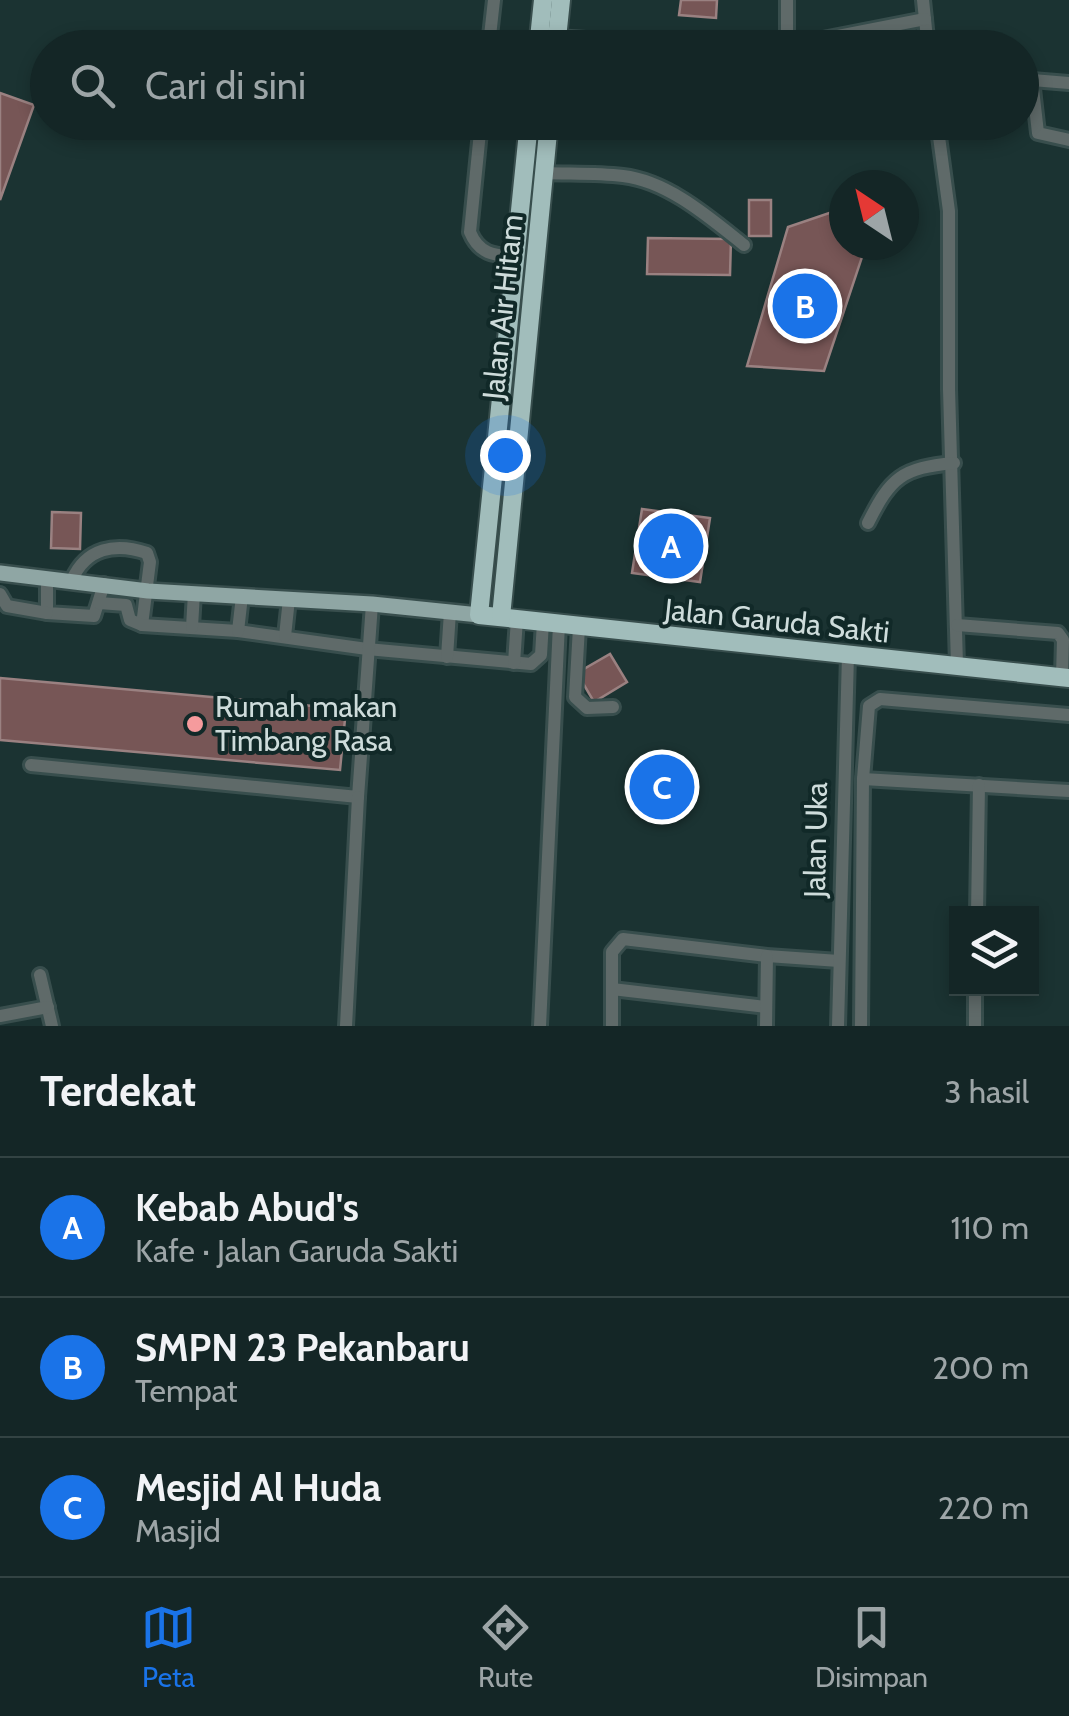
<!DOCTYPE html>
<html lang="id">
<head>
<meta charset="utf-8">
<style>
  body { margin:0; font-family:Cabin,sans-serif; background:#213232; color:#f1f3f6 }
  .controls { position:absolute; right:30px; bottom:30px; display:grid; overflow:hidden; border-radius:0px; box-shadow:0 5px 15px #0003 }
  .controls button { width:90px; height:90px; display:grid; place-items:center; padding:0; border:0; border-bottom:2px solid #334343; background:#142626; color:#f1f3f6; font:50px sans-serif }
  .compass { position:absolute; left:829px; top:170px; width:90px; height:90px; border-radius:50%; background:#142626; box-shadow:0 5px 15px #0003; rotate:325deg }
  .you { position:absolute; left:505px; top:455px; width:35px; height:35px; margin:-25px; border:8px solid #fff; border-radius:50%; background:#1a73e8; box-shadow:0 0 0 15px #1a73e833 }
  .badge { display:grid; place-items:center; width:65px; height:65px; border-radius:50%; background:#1a73e8; color:#fff; font-size:32px; font-weight:700 }
  .pin { position:absolute; translate:-50% -50%; border:5px solid #fff; box-shadow:0 2px 10px #0006 }
  .list { margin:0; padding:0; list-style:none }
  h2 { display:flex; justify-content:space-between; align-items:center; height:130px; margin:0; padding:0 40px; font-size:42px }
  h2 small { font-size:32px; font-weight:400; color:#9da5a7 }
  .list li { display:grid; grid-template-columns:65px 1fr auto; gap:30px; align-items:center; box-sizing:border-box; height:140px; padding:0 40px; border-top:2px solid #334343 }
  .list b { display:block; font-size:38px; white-space:nowrap }
  .list p { margin:0; font-size:32px; white-space:nowrap; color:#9da5a7 }
  .list em { font-size:32px; font-style:normal; color:#9da5a7 }
  .icon { flex:none; width:55px; height:55px; fill:none; stroke:currentColor; stroke-width:2; stroke-linecap:round; stroke-linejoin:round }
  .map { position:relative; flex:none; width:1069px; height:1026px; overflow:hidden }
  .search { position:absolute; background:#142626; box-shadow:0 5px 15px #0003; left:30px; right:30px; top:30px; height:110px; display:flex; align-items:center; gap:25px; box-sizing:border-box; padding:0 35px; border-radius:55px; color:#9da5a7; font-size:38px }
  .sheet { height:550px; background:#142626 }
  nav { display:flex; justify-content:space-around; align-items:center; box-sizing:border-box; height:140px; border-top:2px solid #334343; background:#142626; font-size:28px; color:#9da5a7 }
  nav a { display:grid; justify-items:center; gap:5px }
  nav .on { color:#1a73e8 }
  .map>svg:first-child { display:block }
</style>
</head>
<body>
<div class="map">
<svg width="1069" height="1026" viewBox="0 0 1069 1026">
  <rect width="100%" height="100%" fill="#1b3332"/>
  <!-- building -->
  <g fill="#775656" stroke="#9a8181" stroke-width="2.5">
    <polygon points="681,0 717,0 716,18 679,15"/>
    <polygon points="0,93 34,105 0,200"/>
    <rect x="749" y="200" width="22" height="36"/>
    <polygon points="844,208 844,245 866,245 824,371 747,366 788,227"/>
    <polygon points="648,238 731,239 730,275 647,274"/>
    <polygon points="642,509 710,518 700,582 632,573"/>
    <polygon points="52,512 81,513 80,549 51,548"/>
    <polygon points="610,654 627,682 594,702 577,673"/>
    <polygon points="0,678 346,709 340,770 0,740"/>
  </g>
  <g fill="none" stroke-linecap="round" stroke-linejoin="round">
    <!-- minor casing -->
    <g stroke="#384e4d" stroke-width="18">
      <g id="minor">
        <polyline points="923,0 928,48"/>
        <polyline points="557,37 688,46 787,46 787,0"/>
        <polyline points="490,40 538,43"/>
        <polyline points="489,45 494,0"/>
        <polyline points="787,46 925,19"/>
        <polyline points="1022,79 1032,80 1038,133 1069,140"/>
        <polyline points="1032,80 1069,83"/>
        <path d="M481,122L470,232C479,254 493,255 516,257"/>
        <polyline points="937,122 949,211 949,389 957,665"/>
        <path d="M544,173C570,174 597,173 623,176C668,181 710,218 744,245"/>
        <path d="M868,523C891,477 902,468 954,463"/>
        <polyline points="47,578 47,613 94,616 104,584"/>
        <path d="M72,580C86,548 115,542 147,553L150,562L142,625"/>
        <polyline points="0,594 7,606 47,613"/>
        <polyline points="99,603 126,605 130,620 142,625 238,631 367,649 531,664 541,655 543,622"/>
        <polyline points="957,625 1058,633 1063,640 1062,677"/>
        <polyline points="192,627 194,593"/>
        <polyline points="579,627 575,697 587,708 613,707"/>
        <polyline points="238,631 242,596"/>
        <polyline points="285,636 289,599"/>
        <polyline points="447,657 450,612"/>
        <polyline points="514,663 517,619"/>
        <polyline points="31,765 358,797 372,604"/>
        <polyline points="863,779 1069,791"/>
        <polyline points="977,914 979,785"/>
        <polyline points="40,975 52,1026"/>
        <polyline points="612,989 766,1007"/>
        <polyline points="0,1016 48,1007"/>
        <polyline points="346,1026 358,797"/>
        <polyline points="540,1026 559,624"/>
        <polyline points="612,1026 612,952 623,939 767,956 839,961"/>
        <polyline points="766,1026 767,956"/>
        <polyline points="838,1026 848,655"/>
        <polyline points="861,1026 863,779 869,706 880,699 1069,715"/>
        <polyline points="975,1026 975,988"/>
      </g>
    </g>
    <!-- major casing -->
    <g stroke="#384e4d" stroke-width="20">
      <polyline id="major" points="0,573 148,591 372,604 479,615"/>
    </g>
    <!-- highway casing -->
    <g stroke="#384e4d" stroke-width="22">
      <g id="highway">
        <polyline points="538,48 543,0"/>
        <polyline points="556,48 561,0"/>
        <polyline points="529,122 479,615 1069,678"/>
        <polyline points="501,617 549,122"/>
      </g>
    </g>
    <!-- minor -->
    <use href="#minor" stroke="#5f6a69" stroke-width="12"/>
    <!-- major -->
    <use href="#major" stroke="#8fa6a4" stroke-width="15"/>
    <!-- highway -->
    <use href="#highway" stroke="#a1bdbb" stroke-width="18"/>
  </g>
  <!-- markers -->
  <circle fill="#f59b9d" stroke="#112928" stroke-width="4" cx="195" cy="724" r="10"/>
  <g text-anchor="middle" stroke-width="8" stroke-linejoin="round" paint-order="stroke">
    <!-- street labels -->
    <g font-size="30" fill="#cedcdb" stroke="#112928">
      <text transform="translate(503 307) rotate(-84)" y="10">Jalan Air Hitam</text>
      <text transform="translate(777 621) rotate(6)" y="10">Jalan Garuda Sakti</text>
      <text transform="translate(816 840) rotate(-89)" y="10">Jalan Uka</text>
    </g>
    <!-- poi labels -->
    <g font-size="30" fill="#cedcdb" stroke="#112928" text-anchor="start">
      <text x="215" y="717">Rumah makan<tspan x="215" dy="34">Timbang Rasa</tspan></text>
    </g>
  </g>
</svg>
<div class="controls">
<button><svg class="icon" aria-label="layers" viewBox="0 0 24 24"><path d="M12 4l9 5-9 5-9-5zM3 14l9 5 9-5"/></svg></button>
</div>
<svg class="compass" viewBox="-18 -18 36 36"><path d="M0-13l5 13h-10z" fill="#e53935"/><path d="M0 13l5-13h-10z" fill="#9da5a7"/></svg>
<div class="you"></div>
<div class="pin badge" style="left:671px;top:546px">A</div>
<div class="pin badge" style="left:805px;top:306px">B</div>
<div class="pin badge" style="left:662px;top:787px">C</div>
<div class="search"><svg class="icon" aria-label="search" viewBox="0 0 24 24"><circle cx="10" cy="10" r="6"/><path d="M15 15l6 6"/></svg>Cari di sini</div>
</div>
<section class="sheet">
<h2>Terdekat<small>3 hasil</small></h2>
<ul class="list">
<li><span class="badge">A</span><div><b>Kebab Abud's</b><p>Kafe · Jalan Garuda Sakti</p></div><em>110 m</em></li>
<li><span class="badge">B</span><div><b>SMPN 23 Pekanbaru</b><p>Tempat</p></div><em>200 m</em></li>
<li><span class="badge">C</span><div><b>Mesjid Al Huda</b><p>Masjid</p></div><em>220 m</em></li>
</ul>
</section>
<nav>
<a class="on"><svg class="icon" aria-label="map" viewBox="0 0 24 24"><path d="M3 6l6-2 6 2 6-2v14l-6 2-6-2-6 2zM9 4v14M15 6v14"/></svg>Peta</a>
<a><svg class="icon" aria-label="directions" viewBox="0 0 24 24"><path d="M12 3l9 9-9 9-9-9zM9 14v-3h6M13 9l2 2-2 2"/></svg>Rute</a>
<a><svg class="icon" aria-label="saved" viewBox="0 0 24 24"><path d="M7 4h10v16l-5-4-5 4z"/></svg>Disimpan</a>
</nav>
</body>
</html>
